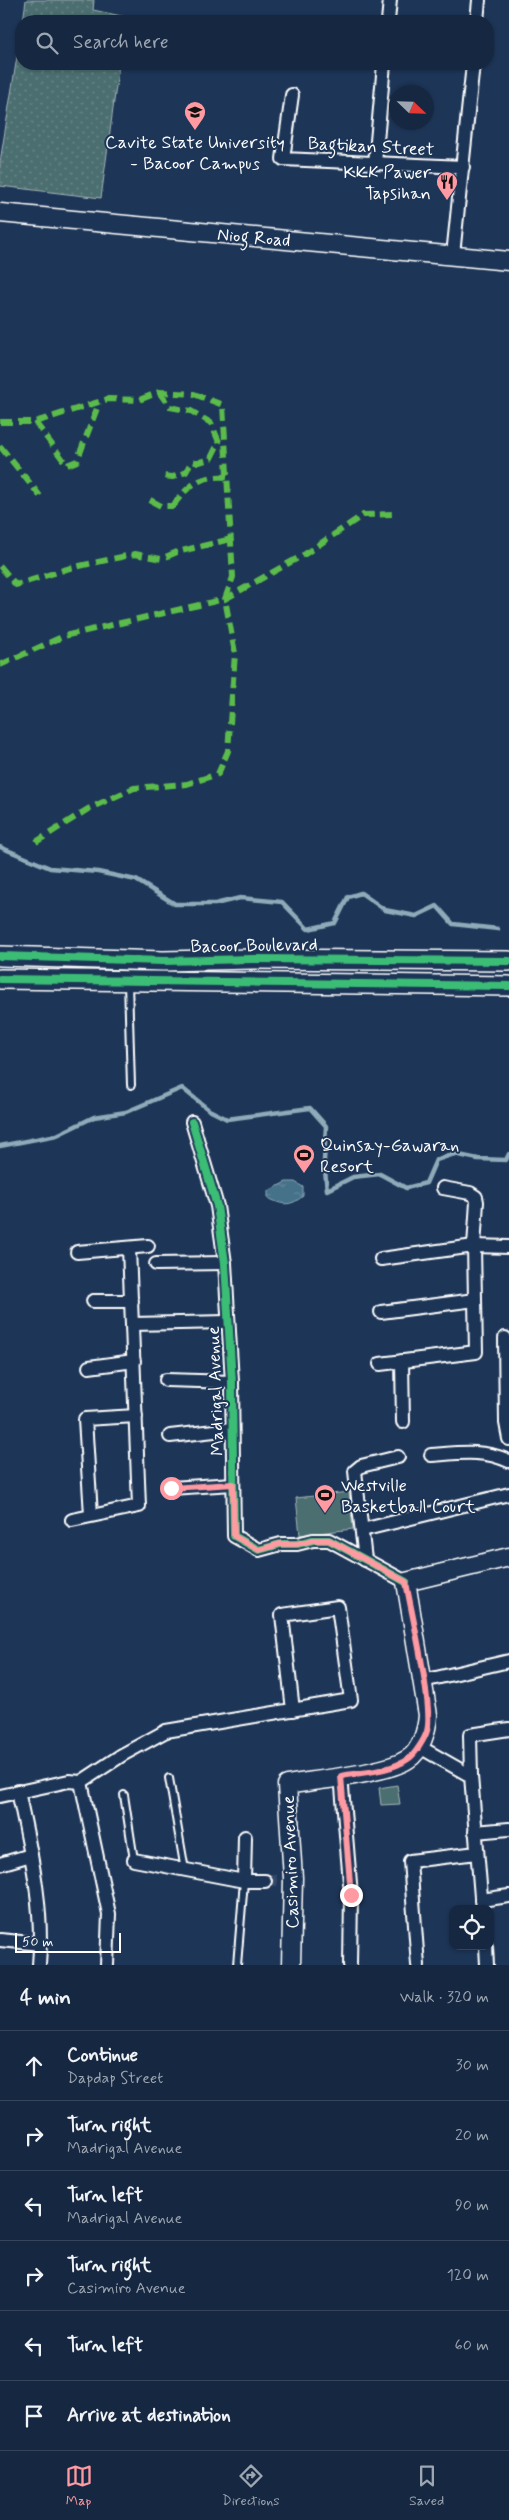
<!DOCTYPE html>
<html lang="en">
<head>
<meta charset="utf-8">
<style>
  body { margin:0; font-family:Mynerve,sans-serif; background:#1f3048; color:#f1f3f6 }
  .controls { position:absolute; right:15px; bottom:15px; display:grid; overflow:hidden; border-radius:10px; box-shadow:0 1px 4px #0004 }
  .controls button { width:45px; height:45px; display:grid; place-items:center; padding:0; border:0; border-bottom:1px solid #35445a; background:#162841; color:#f1f3f6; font:25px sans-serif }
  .compass { position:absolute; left:389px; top:85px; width:45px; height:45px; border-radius:50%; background:#162841; box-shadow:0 1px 4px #0004; rotate:113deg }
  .scale { position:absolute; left:15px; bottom:12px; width:106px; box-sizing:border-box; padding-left:5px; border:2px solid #fff; border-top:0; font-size:14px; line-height:18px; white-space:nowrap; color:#fff; -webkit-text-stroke:4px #1d3557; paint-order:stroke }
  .stop { position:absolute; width:15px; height:15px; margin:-11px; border:4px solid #ff9aa2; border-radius:50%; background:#fff }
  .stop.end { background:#ff9aa2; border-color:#fff; box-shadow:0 1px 5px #0008 }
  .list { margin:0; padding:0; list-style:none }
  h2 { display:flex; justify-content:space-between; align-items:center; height:65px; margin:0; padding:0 20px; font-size:21px }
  h2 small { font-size:16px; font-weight:400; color:#9ea6b1 }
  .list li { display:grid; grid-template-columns:32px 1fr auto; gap:15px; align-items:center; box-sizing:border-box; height:70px; padding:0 20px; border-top:1px solid #35445a }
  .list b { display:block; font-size:19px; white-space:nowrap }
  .list p { margin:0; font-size:16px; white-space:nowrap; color:#9ea6b1 }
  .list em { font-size:16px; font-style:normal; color:#9ea6b1 }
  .icon { flex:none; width:28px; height:28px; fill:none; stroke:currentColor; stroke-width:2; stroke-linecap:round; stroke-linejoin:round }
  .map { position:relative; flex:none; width:509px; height:1965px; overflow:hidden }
  .search { position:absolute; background:#162841; box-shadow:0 1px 4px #0004; left:15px; right:15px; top:15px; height:55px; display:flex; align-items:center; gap:12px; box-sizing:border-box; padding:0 18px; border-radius:20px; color:#9ea6b1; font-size:19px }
  .sheet { height:485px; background:#162841 }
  nav { display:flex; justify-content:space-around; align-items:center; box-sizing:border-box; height:70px; border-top:1px solid #35445a; background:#162841; font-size:14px; color:#9ea6b1 }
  nav a { display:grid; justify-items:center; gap:2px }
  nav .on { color:#ff9aa2 }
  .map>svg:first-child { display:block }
</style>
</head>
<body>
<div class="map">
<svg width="509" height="1965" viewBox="0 0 509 1965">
  <defs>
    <pattern id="grass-dots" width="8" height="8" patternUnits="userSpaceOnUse" patternTransform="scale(1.25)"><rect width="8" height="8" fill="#4c6e6f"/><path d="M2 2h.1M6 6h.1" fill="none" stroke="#678485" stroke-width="1.8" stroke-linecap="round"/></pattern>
    <pattern id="water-ripples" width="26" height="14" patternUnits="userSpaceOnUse" patternTransform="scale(1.25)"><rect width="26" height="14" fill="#457189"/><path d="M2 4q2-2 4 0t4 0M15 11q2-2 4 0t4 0" fill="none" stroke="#61869b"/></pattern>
  </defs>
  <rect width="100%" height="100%" fill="#1d3557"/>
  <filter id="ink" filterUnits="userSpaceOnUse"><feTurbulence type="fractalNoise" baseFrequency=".02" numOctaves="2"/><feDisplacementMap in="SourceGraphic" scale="10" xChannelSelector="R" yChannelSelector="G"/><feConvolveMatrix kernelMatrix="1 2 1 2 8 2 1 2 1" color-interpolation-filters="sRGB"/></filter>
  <g filter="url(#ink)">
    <!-- grass -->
    <g fill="url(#grass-dots)" stroke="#a6b6b7">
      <polygon points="26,0 94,0 93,10 126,17 125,21 23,21"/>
      <polygon points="21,32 21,64 119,64 101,198 0,186 0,162"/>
    </g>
    <!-- garden -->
    <g fill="#4c6e6f" stroke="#a6b6b7">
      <polygon points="349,1492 353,1529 300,1535 296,1498"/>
      <polygon points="397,1785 400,1804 381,1805 379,1788"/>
    </g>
    <!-- water -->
    <path fill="url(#water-ripples)" stroke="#8faab8" d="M286,1182H295L303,1187V1196C290,1207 282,1205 268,1198V1191Z"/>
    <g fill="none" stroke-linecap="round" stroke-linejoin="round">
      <!-- stream -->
      <g stroke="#8faab8" stroke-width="4.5">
        <polyline points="0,847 50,868 98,872 136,880 175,904 215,904 240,898 282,902 308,929 335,923 348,897 361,893 385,910 416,916 437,906 453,924 498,929"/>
        <polyline points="0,1146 57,1135 94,1117 126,1112 182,1088 209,1110 227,1119 310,1108 326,1126 324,1161 327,1190 353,1177 380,1174 406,1188 426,1183 436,1160 454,1154 478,1159 506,1160 509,1154"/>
      </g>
      <!-- street-tunnel -->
      <polyline stroke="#344968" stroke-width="12" stroke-dasharray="12 6" stroke-linecap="butt" points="265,1881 283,1879"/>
      <!-- lane casing -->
      <g stroke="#fff" stroke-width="10">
        <g id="lane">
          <polyline points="128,982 131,1085"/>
          <polyline points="169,1778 185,1870"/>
          <polyline points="124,1795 134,1860"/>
          <polyline points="237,1965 244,1881"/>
        </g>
      </g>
      <!-- street casing -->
      <g stroke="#fff" stroke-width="16">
        <g id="street">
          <polyline points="388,21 390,0"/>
          <polyline points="477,21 479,0"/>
          <polyline points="292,95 283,159 463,167"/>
          <polyline points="375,163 384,64"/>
          <polyline points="453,255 473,64"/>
          <polyline points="192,1122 217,1206 225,1263 232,1382 234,1536 259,1550 281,1544 297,1544 313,1540 329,1540 406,1582"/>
          <polyline points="77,1252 148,1246"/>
          <polyline points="381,1259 474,1246 509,1247"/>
          <polyline points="156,1264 225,1263"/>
          <polyline points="93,1301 132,1301"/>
          <polyline points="381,1312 475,1300"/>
          <polyline points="132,1324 227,1322"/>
          <polyline points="505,1338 506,1423 509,1439"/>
          <polyline points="402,1361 403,1422"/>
          <polyline points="380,1364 476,1352 474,1246 477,1202 476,1197 470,1193 443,1188"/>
          <polyline points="89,1367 134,1361"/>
          <polyline points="166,1380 232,1382"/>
          <polyline points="170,1436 232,1429"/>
          <path d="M431,1455C459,1453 483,1449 509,1461"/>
          <polyline points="171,1488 233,1484"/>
          <polyline points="91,1515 85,1419 136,1416"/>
          <polyline points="72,1520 139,1506 129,1248"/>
          <polyline points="362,1530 509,1494"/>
          <polyline points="365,1560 355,1471 361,1466 398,1457"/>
          <polyline points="423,1681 509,1661"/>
          <polyline points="418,1746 471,1776"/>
          <polyline points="341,1775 351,1895 350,1965"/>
          <polyline points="81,1782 122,1755 166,1731 351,1700 338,1607 282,1615 293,1710"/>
          <polyline points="81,1782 109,1914 107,1965"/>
          <path d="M18,1791C30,1849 44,1906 39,1965"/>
          <polyline points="0,1796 69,1781 81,1782"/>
          <polyline points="475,1832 509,1829"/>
          <polyline points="134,1860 244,1881 265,1881"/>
          <polyline points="0,1864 31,1855"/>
          <polyline points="244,1881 245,1837"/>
          <polyline points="481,1900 509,1896"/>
          <polyline points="482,1909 471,1776 470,1735 509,1729"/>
          <polyline points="0,1940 41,1944"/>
          <polyline points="486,1946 487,1965"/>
          <polyline points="418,1965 410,1861 477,1853"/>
        </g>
      </g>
      <!-- secondary casing -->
      <g stroke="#fff" stroke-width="21">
        <g id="secondary">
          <polyline points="0,213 509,261"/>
          <path d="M291,1965L293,1878L287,1785C315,1780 386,1774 408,1759C421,1751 427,1730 428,1715L406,1582L509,1557"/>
        </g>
      </g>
      <!-- primary casing -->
      <g stroke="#fff" stroke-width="22">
        <g id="primary">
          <polyline points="0,956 163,961 253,959 509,961"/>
          <polyline points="0,979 509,986"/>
        </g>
      </g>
      <!-- lane -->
      <use href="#lane" stroke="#1d3557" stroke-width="6"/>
      <!-- street -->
      <use href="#street" stroke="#1d3557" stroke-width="12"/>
      <!-- secondary -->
      <use href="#secondary" stroke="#1d3557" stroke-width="18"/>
      <!-- primary -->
      <use href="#primary" stroke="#1d3557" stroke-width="19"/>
      <!-- quiet -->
      <g stroke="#5cbc4b" stroke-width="6" stroke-dasharray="12 6" stroke-linecap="butt">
        <polyline points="159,392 170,407 191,411 211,423 219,442 211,458 200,462 191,462 186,472 173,477 162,476"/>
        <polyline points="0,422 35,422 108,399 139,400 159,392 194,394 223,405 233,577 225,599 235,653 228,751 218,774 187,784 134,788 88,809 36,842"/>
        <polyline points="35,422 67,465 77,461 99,403"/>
        <polyline points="0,446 40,496"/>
        <polyline points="150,500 161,506 173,506 176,503"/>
        <path d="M173,506C188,485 200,475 227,477"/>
        <polyline points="0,566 16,585 70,568 135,554 161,559 177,552 231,539"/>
        <polyline points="0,665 64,636 225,599 305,554 363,515 395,514"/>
      </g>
      <!-- cycleway casing -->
      <g stroke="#1d3557" stroke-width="11">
        <g id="cycleway">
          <polyline points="0,956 163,961 253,959 509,961"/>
          <polyline points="0,979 509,986"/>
          <polyline points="192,1122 217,1206 225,1263 232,1382 234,1536 259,1550 281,1544 297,1544 313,1540 329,1540 406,1582"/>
        </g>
      </g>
      <!-- cycleway -->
      <use href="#cycleway" stroke="#3abd76" stroke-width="8"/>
    </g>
  </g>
  <g fill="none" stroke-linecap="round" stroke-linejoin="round" filter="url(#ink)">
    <!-- route -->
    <path stroke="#ff9aa2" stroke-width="6" d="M171,1488L233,1484L234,1536L259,1550L280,1544H297L313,1540H329L406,1582C411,1611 434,1708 427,1731C425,1738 415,1755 408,1759C389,1772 363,1772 341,1776L351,1895"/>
  </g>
  <!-- icons -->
  <defs>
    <g id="university-pin" transform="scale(1.125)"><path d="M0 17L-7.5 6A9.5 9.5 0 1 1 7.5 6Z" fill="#ff9aa2" stroke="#1d3557"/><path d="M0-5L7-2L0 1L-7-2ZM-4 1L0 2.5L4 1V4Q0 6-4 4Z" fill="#111"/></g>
    <g id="restaurant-pin" transform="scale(1.125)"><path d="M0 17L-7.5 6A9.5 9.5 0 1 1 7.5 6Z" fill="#ff9aa2" stroke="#1d3557"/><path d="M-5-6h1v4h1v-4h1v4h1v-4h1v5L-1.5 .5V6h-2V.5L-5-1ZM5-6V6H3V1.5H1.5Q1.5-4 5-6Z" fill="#111"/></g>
    <g id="stadium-pin" transform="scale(1.125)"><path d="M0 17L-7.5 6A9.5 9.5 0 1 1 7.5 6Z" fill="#ff9aa2" stroke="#1d3557"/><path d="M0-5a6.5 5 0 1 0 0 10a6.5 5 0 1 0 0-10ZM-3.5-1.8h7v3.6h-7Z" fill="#111"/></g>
  </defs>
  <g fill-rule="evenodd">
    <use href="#university-pin" x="195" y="112"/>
    <use href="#restaurant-pin" x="447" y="182"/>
    <use href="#stadium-pin" x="304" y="1155"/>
    <use href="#stadium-pin" x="325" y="1495"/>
  </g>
  <g text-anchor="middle" stroke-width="4" stroke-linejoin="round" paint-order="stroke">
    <!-- poi labels -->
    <g font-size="18" fill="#fff" stroke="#1d3557" text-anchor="start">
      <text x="195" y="148" text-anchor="middle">Cavite State University<tspan x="195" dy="21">- Bacoor Campus</tspan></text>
      <text x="431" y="178" text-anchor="end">KKK Pawer<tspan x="431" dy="21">Tapsihan</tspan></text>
      <text x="320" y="1151">Quinsay-Gawaran<tspan x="320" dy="21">Resort</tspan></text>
      <text x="341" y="1491">Westville<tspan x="341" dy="21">Basketball Court</tspan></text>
    </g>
    <!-- street labels -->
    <g font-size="18" fill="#fff" stroke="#1d3557">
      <text transform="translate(371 146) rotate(3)" y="6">Bagtikan Street</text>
      <text transform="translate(254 237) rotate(5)" y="6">Niog Road</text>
      <text transform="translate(254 945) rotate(-1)" y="6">Bacoor Boulevard</text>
      <text transform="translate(215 1391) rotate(-92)" y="6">Madrigal Avenue</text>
      <text transform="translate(290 1862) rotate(-92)" y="6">Casimiro Avenue</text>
    </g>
  </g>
</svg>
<div class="controls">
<button><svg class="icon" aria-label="locate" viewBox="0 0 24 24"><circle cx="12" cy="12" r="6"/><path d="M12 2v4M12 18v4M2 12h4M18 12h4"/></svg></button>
</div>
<svg class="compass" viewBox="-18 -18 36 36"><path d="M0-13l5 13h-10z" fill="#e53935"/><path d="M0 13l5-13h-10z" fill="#9ea6b1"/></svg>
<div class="scale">50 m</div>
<div class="stop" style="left:171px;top:1488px"></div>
<div class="stop end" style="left:351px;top:1895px"></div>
<div class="search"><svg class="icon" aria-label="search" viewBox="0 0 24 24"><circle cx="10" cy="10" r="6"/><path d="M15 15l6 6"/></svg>Search here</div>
</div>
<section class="sheet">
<h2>4 min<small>Walk · 320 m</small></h2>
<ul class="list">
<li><svg class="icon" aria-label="ahead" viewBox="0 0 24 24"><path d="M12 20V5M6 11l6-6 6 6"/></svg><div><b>Continue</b><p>Dapdap Street</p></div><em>30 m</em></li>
<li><svg class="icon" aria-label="right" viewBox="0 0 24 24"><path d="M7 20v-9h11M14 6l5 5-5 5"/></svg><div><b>Turn right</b><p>Madrigal Avenue</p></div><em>20 m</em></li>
<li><svg class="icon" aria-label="left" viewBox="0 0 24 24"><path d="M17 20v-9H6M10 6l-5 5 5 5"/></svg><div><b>Turn left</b><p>Madrigal Avenue</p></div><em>90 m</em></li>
<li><svg class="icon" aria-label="right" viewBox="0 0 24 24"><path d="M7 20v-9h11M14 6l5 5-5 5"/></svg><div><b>Turn right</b><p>Casimiro Avenue</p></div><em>120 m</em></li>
<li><svg class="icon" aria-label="left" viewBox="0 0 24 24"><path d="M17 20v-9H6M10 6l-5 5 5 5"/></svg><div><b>Turn left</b></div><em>60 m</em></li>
<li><svg class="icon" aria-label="arrive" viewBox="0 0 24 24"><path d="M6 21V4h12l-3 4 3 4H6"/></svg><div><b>Arrive at destination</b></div></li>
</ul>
</section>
<nav>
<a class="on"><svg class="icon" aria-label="map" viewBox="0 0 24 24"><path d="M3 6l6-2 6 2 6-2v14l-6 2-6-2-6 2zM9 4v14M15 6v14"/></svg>Map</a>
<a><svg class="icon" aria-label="directions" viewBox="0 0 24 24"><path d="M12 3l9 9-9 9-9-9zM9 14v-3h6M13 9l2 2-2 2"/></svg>Directions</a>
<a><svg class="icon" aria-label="saved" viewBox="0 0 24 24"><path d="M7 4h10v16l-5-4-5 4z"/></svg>Saved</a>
</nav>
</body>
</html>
